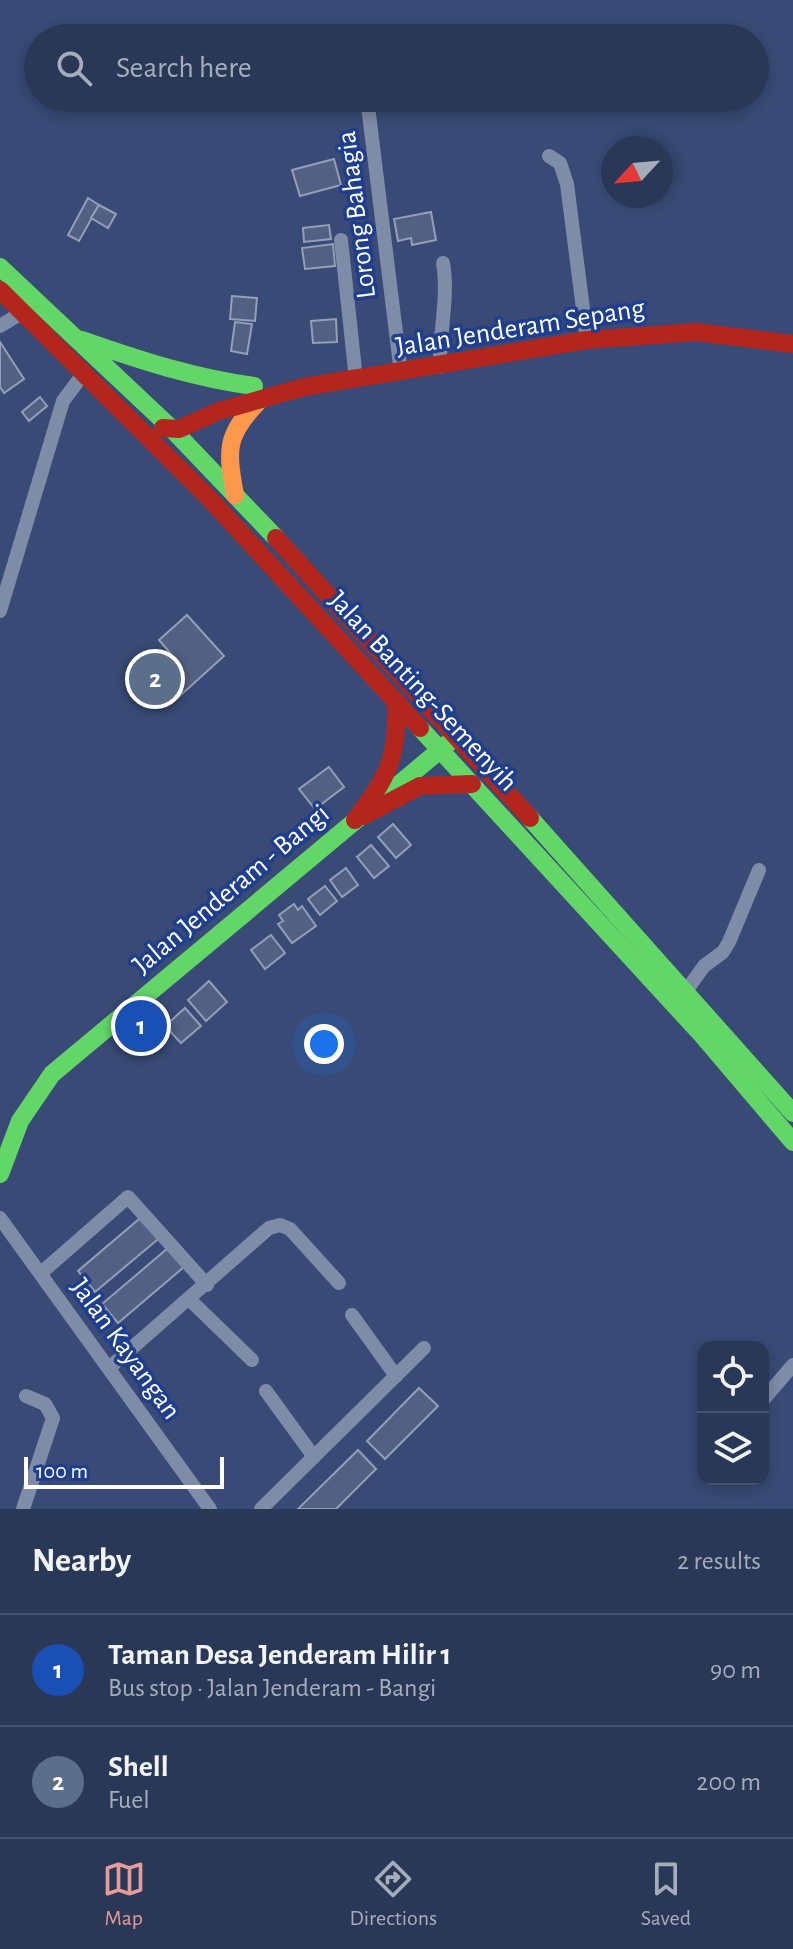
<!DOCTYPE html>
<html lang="en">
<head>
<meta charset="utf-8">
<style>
  body { margin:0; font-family:"Alegreya Sans",sans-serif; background:#323f5e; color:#f1f3f6 }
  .controls { position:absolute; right:24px; bottom:24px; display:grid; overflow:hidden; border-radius:16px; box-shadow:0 4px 12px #0003 }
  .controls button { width:72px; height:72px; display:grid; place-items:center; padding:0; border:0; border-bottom:2px solid #46526e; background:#2a3858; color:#f1f3f6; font:40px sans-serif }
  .compass { position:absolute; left:601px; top:136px; width:72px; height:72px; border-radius:50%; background:#2a3858; box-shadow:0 4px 12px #0003; rotate:244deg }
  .scale { position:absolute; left:24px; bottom:20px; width:200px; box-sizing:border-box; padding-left:8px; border:4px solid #fff; border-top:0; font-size:22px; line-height:28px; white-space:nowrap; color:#fff; -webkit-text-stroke:6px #1f3f8e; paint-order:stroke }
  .you { position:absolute; left:324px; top:1044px; width:28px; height:28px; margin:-20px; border:6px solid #fff; border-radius:50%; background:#1a73e8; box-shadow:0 0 0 12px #1a73e833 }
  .badge { display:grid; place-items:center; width:52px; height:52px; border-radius:50%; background:#e69b98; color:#fff; font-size:26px; font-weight:700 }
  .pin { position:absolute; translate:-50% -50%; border:4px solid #fff; box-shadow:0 2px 8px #0006 }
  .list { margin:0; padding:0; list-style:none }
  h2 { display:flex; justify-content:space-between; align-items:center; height:104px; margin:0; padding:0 32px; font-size:34px }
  h2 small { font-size:26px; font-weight:400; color:#a5acba }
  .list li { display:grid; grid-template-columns:52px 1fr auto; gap:24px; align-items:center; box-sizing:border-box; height:112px; padding:0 32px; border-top:2px solid #46526e }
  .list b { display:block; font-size:30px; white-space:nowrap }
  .list p { margin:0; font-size:26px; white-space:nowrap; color:#a5acba }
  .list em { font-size:26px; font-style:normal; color:#a5acba }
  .icon { flex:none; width:44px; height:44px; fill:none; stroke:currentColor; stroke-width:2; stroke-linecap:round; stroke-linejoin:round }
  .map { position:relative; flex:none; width:793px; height:1509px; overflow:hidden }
  .search { position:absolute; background:#2a3858; box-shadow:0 4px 12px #0003; left:24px; right:24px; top:24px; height:88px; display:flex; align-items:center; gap:20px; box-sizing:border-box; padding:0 28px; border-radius:44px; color:#a5acba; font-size:30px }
  .sheet { height:328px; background:#2a3858 }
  nav { display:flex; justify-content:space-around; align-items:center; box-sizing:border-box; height:112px; border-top:2px solid #46526e; background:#2a3858; font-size:22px; color:#a5acba }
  nav a { display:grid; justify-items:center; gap:4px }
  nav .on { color:#e69b98 }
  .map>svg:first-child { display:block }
</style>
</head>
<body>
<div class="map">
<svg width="793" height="1509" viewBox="0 0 793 1509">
  <rect width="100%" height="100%" fill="#384a75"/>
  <!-- building -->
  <g fill="#526183" stroke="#949eb7" stroke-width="2">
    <polygon points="334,159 341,185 300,196 292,170"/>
    <polygon points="88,198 99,205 79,241 68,235"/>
    <polygon points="99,205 116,214 108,228 91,218"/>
    <polygon points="431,212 436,240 412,245 411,238 398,241 394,219"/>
    <polygon points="329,225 331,239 304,242 303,228"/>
    <polygon points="333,244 335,266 305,269 302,248"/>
    <polygon points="232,296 257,298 255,321 230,319"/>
    <polygon points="336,319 337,342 313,343 311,321"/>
    <polygon points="235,322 252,324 247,354 231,351"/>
    <polygon points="0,342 24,379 4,393 0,387"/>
    <polygon points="40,397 47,406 29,421 22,412"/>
    <polygon points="187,615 224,656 172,703 147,675 171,654 159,640"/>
    <polygon points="329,767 344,787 315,809 299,789"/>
    <polygon points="393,824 411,845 396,858 378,837"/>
    <polygon points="371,845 389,866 374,878 357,857"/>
    <polygon points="346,868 358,885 342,897 330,880"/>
    <polygon points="325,886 337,901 320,915 308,899"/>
    <polygon points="294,904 298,910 302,906 316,926 292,943 278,924 283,921 279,915"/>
    <polygon points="271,935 285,953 265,969 251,950"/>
    <polygon points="209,981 227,1002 206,1021 188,1000"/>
    <polygon points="185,1008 201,1026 181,1043 165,1026"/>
    <polygon points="145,1214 163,1235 95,1292 78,1271"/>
    <polygon points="168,1248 184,1267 118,1323 102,1304"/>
    <polygon points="419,1388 438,1406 385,1459 367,1441"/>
    <polygon points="358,1450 376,1469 336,1509 298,1509"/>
  </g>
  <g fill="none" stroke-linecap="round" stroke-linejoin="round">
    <!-- street -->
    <g stroke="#7f8ca8" stroke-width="14">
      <polyline points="367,98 401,373"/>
      <polyline points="549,156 560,163 567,184 587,340"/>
      <polyline points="341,240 356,379"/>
      <polyline points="0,326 23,312"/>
      <path d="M440,367C439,331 449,298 443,263"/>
      <polyline points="0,611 63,401 84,373"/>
      <polyline points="686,991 704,966 723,952 729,942 759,870"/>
      <polyline points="0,1218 210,1509"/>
      <polyline points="41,1273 128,1197 207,1285"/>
      <polyline points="190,1300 252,1360"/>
      <polyline points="352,1315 396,1376"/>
      <polyline points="109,1368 269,1228 280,1225 290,1229 339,1283"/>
      <polyline points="266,1391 314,1457"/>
      <polyline points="763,1400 793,1365"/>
      <polyline points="23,1509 53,1418 45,1404 26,1396"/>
      <polyline points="261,1509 424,1348"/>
    </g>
    <!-- fast -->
    <g stroke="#63d668" stroke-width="18">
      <polyline points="0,267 171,428 276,538"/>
      <path d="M82,340C139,360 194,378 254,386"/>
      <polyline points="420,728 702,1035 793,1142"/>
      <polyline points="530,818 793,1113"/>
      <polyline points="0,1174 20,1121 52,1074 452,740"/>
    </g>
    <!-- slow -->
    <path stroke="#ff974d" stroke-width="18" d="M235,495C227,450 225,436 258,402"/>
    <!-- jam -->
    <g stroke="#b3261e" stroke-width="18">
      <polyline points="0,290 208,497 420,728"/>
      <polyline points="163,428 179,429 219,411 304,387 587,340 696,332 793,344"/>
      <polyline points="276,538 530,818"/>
      <polyline points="363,816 420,786 472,784"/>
      <path d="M355,820C388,777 399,756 396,701"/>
    </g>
  </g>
  <g text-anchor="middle" stroke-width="7" stroke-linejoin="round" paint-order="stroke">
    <!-- street labels -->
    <g font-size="28" fill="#fff" stroke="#1f3f8e">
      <text transform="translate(355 215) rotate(-97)" y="10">Lorong Bahagia</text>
      <text transform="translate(520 326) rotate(-9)" y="10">Jalan Jenderam Sepang</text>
      <text transform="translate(424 690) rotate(47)" y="10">Jalan Banting-Semenyih</text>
      <text transform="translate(230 888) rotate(-40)" y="10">Jalan Jenderam - Bangi</text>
      <text transform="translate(127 1348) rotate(54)" y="10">Jalan Kayangan</text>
    </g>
  </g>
</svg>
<div class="controls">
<button><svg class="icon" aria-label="locate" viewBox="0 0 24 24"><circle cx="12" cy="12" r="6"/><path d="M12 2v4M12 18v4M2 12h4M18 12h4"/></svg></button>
<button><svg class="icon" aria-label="layers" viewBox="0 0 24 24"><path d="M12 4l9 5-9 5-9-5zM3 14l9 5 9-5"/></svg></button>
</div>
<svg class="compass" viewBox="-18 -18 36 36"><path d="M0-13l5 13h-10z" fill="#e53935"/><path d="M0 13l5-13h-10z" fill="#a5acba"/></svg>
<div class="scale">100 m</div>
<div class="you"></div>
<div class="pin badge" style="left:141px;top:1026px;background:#1a4fb4">1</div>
<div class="pin badge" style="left:155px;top:679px;background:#5c6f8a">2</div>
<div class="search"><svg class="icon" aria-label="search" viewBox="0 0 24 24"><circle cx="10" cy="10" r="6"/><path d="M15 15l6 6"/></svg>Search here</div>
</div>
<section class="sheet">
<h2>Nearby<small>2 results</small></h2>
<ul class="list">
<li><span class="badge" style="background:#1a4fb4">1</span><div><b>Taman Desa Jenderam Hilir 1</b><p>Bus stop · Jalan Jenderam - Bangi</p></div><em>90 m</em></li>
<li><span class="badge" style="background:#5c6f8a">2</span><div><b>Shell</b><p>Fuel</p></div><em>200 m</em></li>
</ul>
</section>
<nav>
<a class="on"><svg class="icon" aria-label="map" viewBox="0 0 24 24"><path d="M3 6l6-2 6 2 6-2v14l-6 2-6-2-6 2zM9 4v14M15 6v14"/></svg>Map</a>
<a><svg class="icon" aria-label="directions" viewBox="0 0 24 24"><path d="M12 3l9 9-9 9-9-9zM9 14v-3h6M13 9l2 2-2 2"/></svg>Directions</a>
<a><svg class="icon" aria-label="saved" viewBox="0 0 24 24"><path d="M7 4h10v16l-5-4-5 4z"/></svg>Saved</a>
</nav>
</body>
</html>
